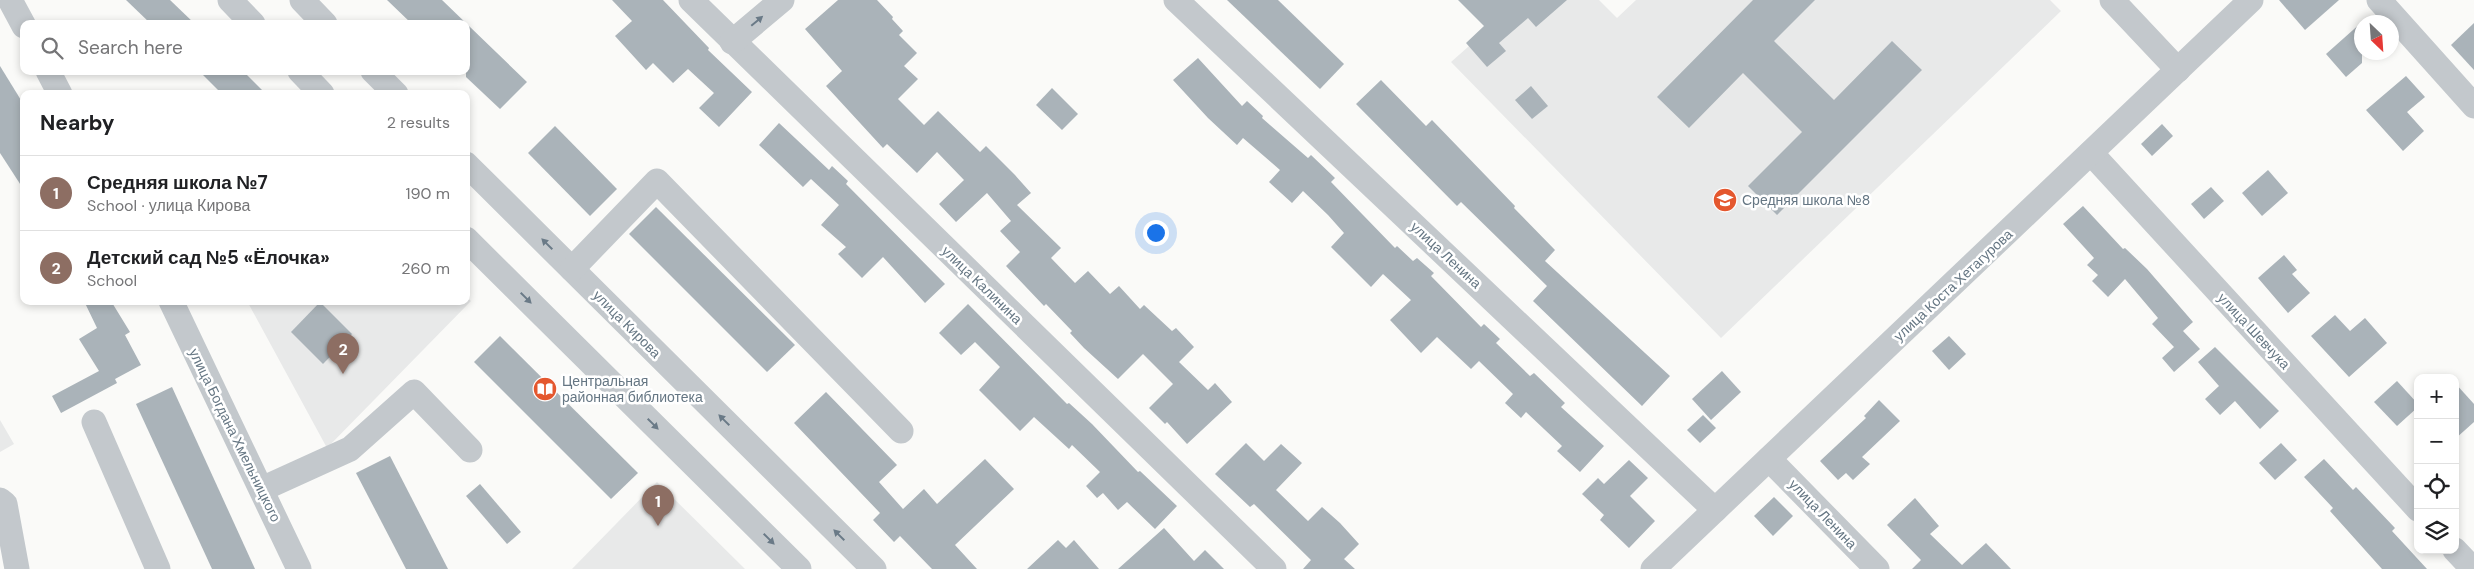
<!DOCTYPE html>
<html lang="en">
<head>
<meta charset="utf-8">
<style>
  body { margin:0; font-family:"DM Sans",sans-serif; background:#f2f2f2; color:#202124 }
  .controls { position:absolute; right:15px; bottom:15px; display:grid; overflow:hidden; border-radius:10px; box-shadow:0 2px 8px #0003 }
  .controls button { width:45px; height:45px; display:grid; place-items:center; padding:0; border:0; border-bottom:1px solid #e0e0e0; background:#fff; color:#202124; font:25px sans-serif }
  .compass { position:absolute; left:2354px; top:15px; width:45px; height:45px; border-radius:50%; background:#fff; box-shadow:0 2px 8px #0003; rotate:155deg }
  .you { position:absolute; left:1155px; top:232px; width:18px; height:18px; margin:-12px; border:4px solid #fff; border-radius:50%; background:#1a73e8; box-shadow:0 0 0 8px #1a73e833 }
  .badge { display:grid; place-items:center; width:32px; height:32px; border-radius:50%; background:#e4572e; color:#fff; font-size:16px; font-weight:700 }
  .pin { position:absolute; translate:-50% -41px; filter:drop-shadow(0 1px 2px #0008) }
  .pin::after { content:''; position:absolute; top:26px; width:18px; height:15px; background:inherit; clip-path:polygon(0 0,100% 0,50% 100%) }
  .list { margin:0; padding:0; list-style:none }
  h2 { display:flex; justify-content:space-between; align-items:center; height:65px; margin:0; padding:0 20px; font-size:21px }
  h2 small { font-size:16px; font-weight:400; color:#757577 }
  .list li { display:grid; grid-template-columns:32px 1fr auto; gap:15px; align-items:center; box-sizing:border-box; height:75px; padding:0 20px; border-top:1px solid #e0e0e0 }
  .list b { display:block; font-size:19px; white-space:nowrap }
  .list p { margin:0; font-size:16px; white-space:nowrap; color:#757577 }
  .list em { font-size:16px; font-style:normal; color:#757577 }
  .icon { flex:none; width:28px; height:28px; fill:none; stroke:currentColor; stroke-width:2; stroke-linecap:round; stroke-linejoin:round }
  .map { position:relative; flex:none; width:2474px; height:569px; overflow:hidden }
  .search { position:absolute; background:#fff; box-shadow:0 2px 8px #0003; left:20px; top:20px; width:450px; height:55px; display:flex; align-items:center; gap:12px; box-sizing:border-box; padding:0 18px; border-radius:10px; color:#757577; font-size:19px }
  .panel { position:absolute; background:#fff; box-shadow:0 2px 8px #0003; left:20px; top:90px; width:450px; height:215px; border-radius:10px }
  .map>svg:first-child { display:block }
</style>
</head>
<body>
<div class="map">
<svg width="2474" height="569" viewBox="0 0 2474 569">
  <rect width="100%" height="100%" fill="#fafaf8"/>
  <!-- built -->
  <g fill="#e8e9e9">
    <polygon points="1521,0 1599,0 1617,18 1636,0 2050,0 2061,11 1721,338 1451,62"/>
    <polygon points="466,297 471,301 327,448 247,301 466,301"/>
    <polygon points="0,420 14,444 0,452"/>
    <polygon points="657,482 745,569 572,569"/>
  </g>
  <!-- building -->
  <g fill="#aab3b9">
    <polygon points="126,0 170,0 195,24 151,24"/>
    <polygon points="387,0 442,0 527,82 500,109 466,77 466,24 412,24"/>
    <polygon points="612,0 663,0 709,48 708,50 752,92 719,127 699,108 714,93 688,69 673,83 653,63 646,70 615,36 632,21"/>
    <polygon points="838,0 877,0 893,17 892,19 903,31 899,35 917,53 904,66 918,79 898,99 924,125 938,111 980,152 986,146 1015,175 1031,193 1017,205 1061,248 1051,258 1075,283 1088,271 1110,294 1119,286 1140,309 1144,305 1172,331 1176,328 1194,347 1179,362 1208,390 1215,383 1232,402 1187,444 1167,422 1165,424 1149,408 1173,384 1143,354 1118,379 1084,348 1070,333 1072,331 1046,304 1044,306 1006,266 1020,252 1000,231 1011,221 987,193 956,222 939,204 964,180 937,152 917,173 887,144 883,148 826,86 842,71 805,29"/>
    <polygon points="1227,0 1278,0 1344,64 1320,89"/>
    <polygon points="1458,0 1567,0 1536,27 1528,18 1499,43 1506,51 1487,67 1466,43 1484,26"/>
    <polygon points="1753,0 1815,0 1774,41 1834,100 1892,41 1922,70 1777,215 1748,186 1802,132 1743,73 1689,128 1657,97"/>
    <polygon points="2279,0 2339,0 2305,30"/>
    <polygon points="2362,22 2362,63 2346,77 2326,54"/>
    <polygon points="2474,23 2474,70 2451,45"/>
    <polygon points="1198,58 1242,106 1247,101 1263,116 1262,118 1308,158 1311,155 1335,178 1331,182 1395,248 1397,246 1413,261 1417,258 1434,273 1431,276 1481,327 1484,324 1500,339 1496,343 1530,376 1534,373 1565,403 1561,407 1604,446 1580,472 1557,451 1562,446 1526,412 1521,418 1505,403 1513,394 1479,361 1471,369 1437,337 1421,353 1390,320 1411,300 1383,274 1371,287 1331,247 1344,233 1328,215 1303,191 1292,203 1269,182 1280,170 1243,138 1237,145 1208,118 1173,80"/>
    <polygon points="0,66 24,105 24,190 0,153"/>
    <polygon points="199,71 243,71 266,94 222,94"/>
    <polygon points="2406,76 2425,97 2407,112 2424,131 2403,151 2366,110"/>
    <polygon points="1381,80 1426,126 1432,120 1515,206 1514,208 1555,250 1545,261 1670,376 1642,406 1533,301 1547,286 1461,202 1457,206 1356,104"/>
    <polygon points="1531,86 1548,106 1532,119 1515,100"/>
    <polygon points="1052,88 1078,114 1062,130 1036,105"/>
    <polygon points="779,123 829,170 832,166 848,181 846,184 945,284 925,303 883,257 862,278 838,254 846,247 821,225 839,205 811,179 803,187 759,145"/>
    <polygon points="2162,124 2173,136 2152,156 2141,144"/>
    <polygon points="555,126 617,189 590,216 528,153"/>
    <polygon points="2268,170 2288,193 2262,216 2242,193"/>
    <polygon points="2211,187 2224,201 2204,219 2191,204"/>
    <polygon points="2083,206 2123,249 2125,248 2147,269 2193,322 2183,331 2200,349 2174,372 2162,358 2174,347 2152,324 2158,318 2125,279 2108,297 2092,281 2098,275 2087,265 2094,258 2063,224"/>
    <polygon points="656,207 795,345 767,372 629,234"/>
    <polygon points="2284,255 2297,270 2292,274 2310,293 2288,313 2258,278"/>
    <polygon points="84,301 111,301 130,332 125,335 141,365 115,379 117,383 61,413 52,396 99,371 79,339 97,328"/>
    <polygon points="320,302 352,334 323,364 291,332"/>
    <polygon points="968,304 1067,404 1069,403 1092,424 1138,472 1140,471 1177,506 1155,529 1127,502 1118,510 1103,493 1097,498 1086,486 1100,472 1072,445 1069,449 1034,417 1020,431 979,390 1000,367 975,342 961,355 939,333"/>
    <polygon points="2335,315 2350,331 2365,318 2387,343 2349,377 2311,336"/>
    <polygon points="500,336 638,473 611,499 474,362"/>
    <polygon points="1949,336 1966,354 1949,370 1932,351"/>
    <polygon points="2215,347 2279,411 2260,429 2235,401 2220,415 2205,399 2219,386 2198,362"/>
    <polygon points="1722,371 1741,392 1711,420 1692,399"/>
    <polygon points="2397,381 2418,404 2418,407 2397,426 2374,402"/>
    <polygon points="2455,383 2474,404 2474,422 2455,439"/>
    <polygon points="172,387 255,569 212,569 136,404"/>
    <polygon points="826,392 897,465 879,482 903,509 924,489 937,504 985,459 1014,489 955,545 977,569 932,569 900,536 894,542 873,520 880,513 794,423"/>
    <polygon points="1879,400 1900,421 1862,457 1870,464 1853,480 1846,473 1838,480 1820,461 1866,418 1864,416"/>
    <polygon points="1703,415 1716,428 1700,443 1687,430"/>
    <polygon points="1246,443 1264,461 1281,444 1302,463 1276,490 1308,521 1322,507 1340,523 1359,544 1344,559 1355,569 1303,569 1311,560 1254,504 1250,507 1215,474"/>
    <polygon points="2281,443 2297,460 2275,480 2259,463"/>
    <polygon points="390,456 448,569 406,569 356,473"/>
    <polygon points="2324,459 2353,490 2356,487 2395,528 2392,531 2427,569 2382,569 2330,511 2333,508 2304,477"/>
    <polygon points="1629,460 1648,478 1630,496 1655,521 1629,548 1600,520 1604,515 1582,494 1598,478 1604,484"/>
    <polygon points="480,484 521,532 507,544 466,496"/>
    <polygon points="1774,497 1793,516 1773,536 1754,516"/>
    <polygon points="1915,498 1939,526 1930,534 1962,565 1986,543 2011,569 1912,569 1921,560 1887,525"/>
    <polygon points="1164,528 1194,561 1205,550 1224,569 1118,569"/>
    <polygon points="1058,540 1066,548 1074,540 1099,569 1027,569"/>
  </g>
  <g fill="none" stroke-linecap="round" stroke-linejoin="round">
    <!-- minor -->
    <g stroke="#c3c8cc" stroke-width="25">
      <polyline points="10,0 24,26"/>
      <polyline points="230,0 253,24"/>
      <polyline points="302,0 325,24"/>
      <polyline points="691,0 1274,569"/>
      <polyline points="1176,0 1715,510"/>
      <polyline points="2112,0 2178,70"/>
      <polyline points="2379,0 2474,106"/>
      <polyline points="732,42 782,0"/>
      <polyline points="48,71 60,94"/>
      <polyline points="300,71 322,94"/>
      <polyline points="373,71 396,94"/>
      <polyline points="2091,153 2418,509"/>
      <polyline points="466,164 874,569"/>
      <polyline points="466,239 799,569"/>
      <polyline points="572,269 657,181 901,431"/>
      <polyline points="171,301 299,569"/>
      <polyline points="94,422 158,569"/>
      <polyline points="1769,459 1877,569"/>
      <polyline points="262,489 350,449 414,392 470,450"/>
      <polyline points="0,500 5,504 17,569"/>
      <polyline points="2455,550 2473,569"/>
      <polyline points="1653,569 2251,0"/>
    </g>
  </g>
  <!-- one-way arrows -->
  <defs><path id="oneway-solid" d="M-6-.8H1V-3.2L6.5 0L1 3.2V.8H-6Z" transform="scale(1.25)"/></defs>
  <g fill="#6a7a87">
    <use href="#oneway-solid" transform="translate(757 21) rotate(-40)"/>
    <use href="#oneway-solid" transform="translate(547 244) rotate(-135)"/>
    <use href="#oneway-solid" transform="translate(526 298) rotate(45)"/>
    <use href="#oneway-solid" transform="translate(724 420) rotate(-135)"/>
    <use href="#oneway-solid" transform="translate(653 424) rotate(45)"/>
    <use href="#oneway-solid" transform="translate(839 535) rotate(-135)"/>
    <use href="#oneway-solid" transform="translate(769 539) rotate(45)"/>
  </g>
  <!-- icons -->
  <defs>
    <g id="school-disc" transform="scale(1.25)"><circle r="9.5" fill="#e4572e" stroke="#fff"/><path d="M0-5L7-2L0 1L-7-2ZM-4 1L0 2.5L4 1V4Q0 6-4 4Z" fill="#fff"/></g>
    <g id="library-disc" transform="scale(1.25)"><circle r="9.5" fill="#e4572e" stroke="#fff"/><path d="M-6-4Q-3-5.5-.7-3.5V5Q-3 3-6 4ZM6-4Q3-5.5 .7-3.5V5Q3 3 6 4Z" fill="#fff"/></g>
  </defs>
  <g fill-rule="evenodd">
    <use href="#school-disc" x="1725" y="200"/>
    <use href="#library-disc" x="545" y="389"/>
  </g>
  <g text-anchor="middle" stroke-width="5" stroke-linejoin="round" paint-order="stroke">
    <!-- poi labels -->
    <g font-size="14" fill="#657683" stroke="#fff" text-anchor="start">
      <text x="1742" y="205">Средняя школа №8</text>
      <text x="562" y="386">Центральная<tspan x="562" dy="16">районная библиотека</tspan></text>
    </g>
    <!-- street labels -->
    <g font-size="14" fill="#657683" stroke="#fff">
      <text transform="translate(1446 255) rotate(43)" y="5">улица Ленина</text>
      <text transform="translate(982 285) rotate(44)" y="5">улица Калинина</text>
      <text transform="translate(1953 285) rotate(-43)" y="5">улица Коста Хетагурова</text>
      <text transform="translate(627 324) rotate(45)" y="5">улица Кирова</text>
      <text transform="translate(2254 331) rotate(47)" y="5">улица Шевчука</text>
      <text transform="translate(235 435) rotate(64)" y="5">улица Богдана Хмельницкого</text>
      <text transform="translate(1823 514) rotate(46)" y="5">улица Ленина</text>
    </g>
  </g>
</svg>
<div class="controls">
<button>+</button>
<button>−</button>
<button><svg class="icon" aria-label="locate" viewBox="0 0 24 24"><circle cx="12" cy="12" r="6"/><path d="M12 2v4M12 18v4M2 12h4M18 12h4"/></svg></button>
<button><svg class="icon" aria-label="layers" viewBox="0 0 24 24"><path d="M12 4l9 5-9 5-9-5zM3 14l9 5 9-5"/></svg></button>
</div>
<svg class="compass" viewBox="-18 -18 36 36"><path d="M0-13l5 13h-10z" fill="#e53935"/><path d="M0 13l5-13h-10z" fill="#757577"/></svg>
<div class="you"></div>
<div class="pin badge" style="left:658px;top:526px;background:#8d6e63">1</div>
<div class="pin badge" style="left:343px;top:374px;background:#8d6e63">2</div>
<div class="search"><svg class="icon" aria-label="search" viewBox="0 0 24 24"><circle cx="10" cy="10" r="6"/><path d="M15 15l6 6"/></svg>Search here</div>
<section class="panel">
<h2>Nearby<small>2 results</small></h2>
<ul class="list">
<li><span class="badge" style="background:#8d6e63">1</span><div><b>Средняя школа №7</b><p>School · улица Кирова</p></div><em>190 m</em></li>
<li><span class="badge" style="background:#8d6e63">2</span><div><b>Детский сад №5 «Ёлочка»</b><p>School</p></div><em>260 m</em></li>
</ul>
</section>
</div>
</body>
</html>
